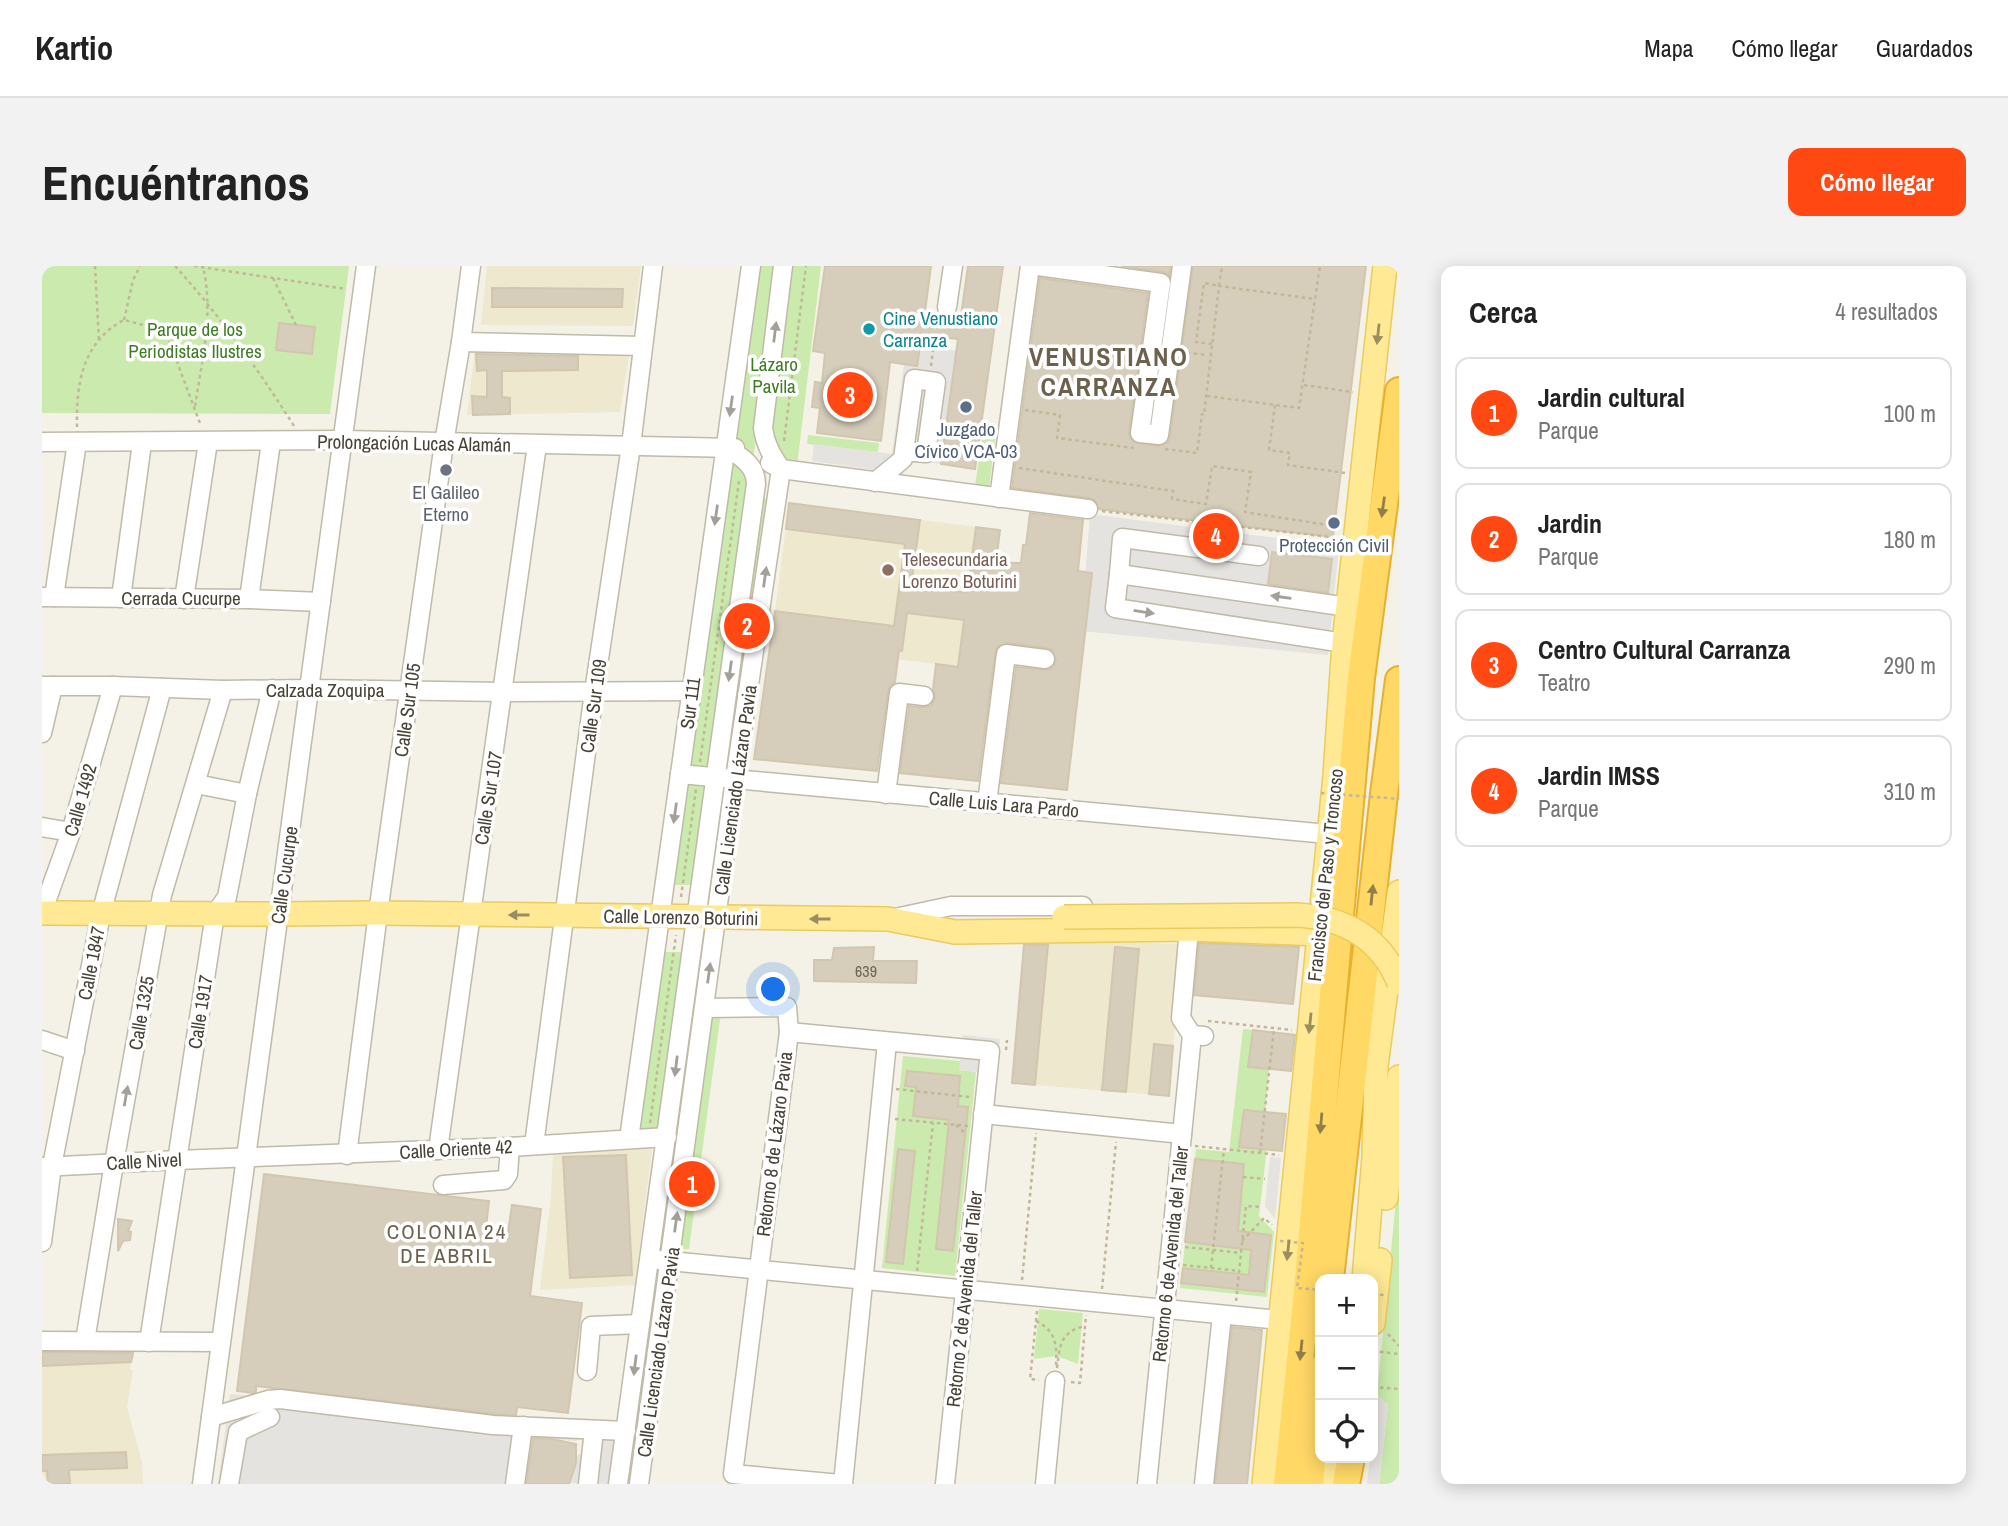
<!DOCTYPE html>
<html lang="es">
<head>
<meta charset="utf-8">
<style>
  body { margin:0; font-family:"Archivo Narrow",sans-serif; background:#f2f2f2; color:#222 }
  .controls { position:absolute; right:21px; bottom:21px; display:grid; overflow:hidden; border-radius:14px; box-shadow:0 4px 18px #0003 }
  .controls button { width:63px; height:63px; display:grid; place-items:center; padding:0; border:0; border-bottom:2px solid #e0e0e0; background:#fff; color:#222; font:35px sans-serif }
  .you { position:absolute; left:732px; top:724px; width:24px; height:24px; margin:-18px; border:5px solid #fff; border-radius:50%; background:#1a73e8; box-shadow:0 0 0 10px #1a73e833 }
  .badge { display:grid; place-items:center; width:46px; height:46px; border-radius:50%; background:#ff4812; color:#fff; font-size:23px; font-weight:700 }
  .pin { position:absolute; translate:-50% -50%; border:4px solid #fff; box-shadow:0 2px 7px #0006 }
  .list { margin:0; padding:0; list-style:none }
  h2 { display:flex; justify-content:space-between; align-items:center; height:91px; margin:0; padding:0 28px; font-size:30px }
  h2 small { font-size:23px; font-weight:400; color:#767676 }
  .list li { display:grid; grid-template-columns:46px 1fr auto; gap:21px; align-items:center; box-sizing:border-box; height:112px; margin:0 14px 14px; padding:0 14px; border:2px solid #e0e0e0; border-radius:14px }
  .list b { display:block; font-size:26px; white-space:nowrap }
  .list p { margin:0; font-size:23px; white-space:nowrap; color:#767676 }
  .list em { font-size:23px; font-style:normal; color:#767676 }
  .icon { flex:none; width:38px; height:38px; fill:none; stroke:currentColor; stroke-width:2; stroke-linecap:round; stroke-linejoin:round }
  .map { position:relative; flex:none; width:1357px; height:1218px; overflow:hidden; border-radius:14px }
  header { display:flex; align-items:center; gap:42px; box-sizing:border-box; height:98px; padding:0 35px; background:#fff; border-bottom:2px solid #e0e0e0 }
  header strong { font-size:33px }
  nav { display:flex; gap:38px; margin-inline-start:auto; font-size:24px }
  .intro { display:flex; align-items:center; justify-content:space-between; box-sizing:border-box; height:168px; padding:0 42px }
  h1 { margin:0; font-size:49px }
  .button { padding:18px 32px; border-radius:14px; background:#ff4812; color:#fff; font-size:24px; font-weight:700 }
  main { display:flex; gap:42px; padding:0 42px }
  aside { flex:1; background:#fff; border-radius:14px; box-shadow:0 4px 18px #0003 }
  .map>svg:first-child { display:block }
</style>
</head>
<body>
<header>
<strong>Kartio</strong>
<nav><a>Mapa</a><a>Cómo llegar</a><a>Guardados</a></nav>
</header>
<div class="intro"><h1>Encuéntranos</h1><a class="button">Cómo llegar</a></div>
<main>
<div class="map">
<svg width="1357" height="1218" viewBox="0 0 1357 1218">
  <rect width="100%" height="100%" fill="#f4f1e6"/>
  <!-- education -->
  <g fill="#eee8cf">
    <polygon points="445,0 599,0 591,60 439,59"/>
    <polygon points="433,84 588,84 578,146 425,149"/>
    <polygon points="747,237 958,264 940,404 729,377"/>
    <polygon points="1006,675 1140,678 1127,830 970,817 983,676"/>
    <polygon points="610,882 593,1019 498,1024 509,930 511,889"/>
    <polygon points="0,1084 92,1084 88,1103 91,1104 85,1141 100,1196 101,1218 0,1218"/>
  </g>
  <!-- green -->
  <g fill="#caebad">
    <polygon points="0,0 307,0 288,148 0,147"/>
    <polygon points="715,0 779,0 755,200 750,199 715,164 655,619 632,619 644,525 647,518"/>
    <polygon points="942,158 955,159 947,222 933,220"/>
    <polygon points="766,169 837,177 836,186 765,178"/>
    <polygon points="718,231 726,233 693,488 685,487"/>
    <polygon points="658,685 663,685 623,984 618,983"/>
    <polygon points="621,686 645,686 619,865 596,866"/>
    <polygon points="669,745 679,746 647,983 633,983"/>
    <polygon points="1201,763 1237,767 1236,779 1227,803 1223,845 1229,846 1217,950 1232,966 1225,1031 1138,1022 1154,883 1187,886"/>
    <polygon points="861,790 918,795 918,804 934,806 913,1010 840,1002"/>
    <polygon points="1357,903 1357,1218 1337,1218 1346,1139 1335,1129"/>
    <polygon points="997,1043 1041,1047 1036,1098 1015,1090 992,1093"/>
  </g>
  <!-- parking -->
  <g fill="#e5e3df">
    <polygon points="878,80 915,85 899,198 863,193 861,208 770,195 772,178 850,188 862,98 875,99"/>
    <polygon points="1048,248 1297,280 1286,389 1039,365"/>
    <polygon points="921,769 958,773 954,808 917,804"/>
    <polygon points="1228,891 1239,892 1233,953 1223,940"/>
    <polygon points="188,1128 581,1159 533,1175 498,1171 491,1173 484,1218 176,1218"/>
    <polygon points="1335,1129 1346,1139 1337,1218 1325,1218 1328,1192 1331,1192 1331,1164"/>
    <polygon points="581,1164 571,1218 522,1217 534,1190 544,1186 545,1178"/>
  </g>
  <!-- building -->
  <g fill="#d6cebb" stroke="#d2c6ae" stroke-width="2">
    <polygon points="783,0 889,0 882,53 918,57 926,0 961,0 933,203 899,198 916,73 880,69 875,100 848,96 839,175 775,167 778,142 770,141 773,116 780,117 783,87 771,85"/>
    <polygon points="1079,0 1129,0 1127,10 1121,6"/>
    <polygon points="1151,0 1324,0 1291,271 1057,243 1053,234 1047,232 970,222 998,12 1106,27 1087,166 1088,172 1092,176 1116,180 1126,176 1128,171"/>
    <polygon points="450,22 581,23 580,41 450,41"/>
    <polygon points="237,57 273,61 270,88 234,84"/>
    <polygon points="434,88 536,90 536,104 460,105 460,131 468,132 468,148 431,149 430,130 445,131 445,104 435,105"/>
    <polygon points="747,237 878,254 869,320 925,327 934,261 958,264 954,296 979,297 981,279 984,279 988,247 1041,254 1036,305 1050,307 1025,524 959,517 974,401 1007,404 1012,400 1014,394 1010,384 1005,382 965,377 955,381 953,387 936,515 858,507 867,440 881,441 889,440 891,436 893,431 891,424 894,398 916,401 922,354 865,347 860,385 857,384 853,416 848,420 846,426 835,505 712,493 733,345 852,360 863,278 744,263"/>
    <polygon points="1230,286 1290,293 1286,327 1226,318"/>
    <polygon points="1157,677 1257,681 1251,738 1152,729"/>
    <polygon points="982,679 1006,679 993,819 970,817"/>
    <polygon points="832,681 831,695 875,695 874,717 772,715 772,694 790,694 792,682"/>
    <polygon points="1073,681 1097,683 1084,826 1060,824"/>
    <polygon points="1211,764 1253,769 1249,805 1206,801"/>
    <polygon points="1112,778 1131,780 1127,830 1107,828"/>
    <polygon points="865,805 918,810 916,840 926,841 911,985 894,983 907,854 871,850 874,821 863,820"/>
    <polygon points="1202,844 1244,848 1240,885 1197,881"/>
    <polygon points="856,883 873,885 861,998 844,996"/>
    <polygon points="584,889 590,1009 528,1012 521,891"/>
    <polygon points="1153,893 1202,898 1196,965 1229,969 1222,1026 1139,1017 1141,1002 1207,1009 1209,984 1143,976"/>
    <polygon points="222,908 447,935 443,970 465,973 470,939 499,943 488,1030 540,1037 526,1147 475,1141 474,1149 452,1148 214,1120 214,1126 211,1127 195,1125"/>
    <polygon points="76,953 90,955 86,965 89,966 88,974 81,975 76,985"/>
    <polygon points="1190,1061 1220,1064 1205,1218 1173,1218"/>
    <polygon points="0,1086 91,1087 89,1096 0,1100"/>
    <polygon points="494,1172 510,1173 534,1178 534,1197 527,1218 484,1218 491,1173"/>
    <polygon points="84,1186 85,1202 27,1204 28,1218 6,1218 5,1205 0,1205 0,1189"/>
  </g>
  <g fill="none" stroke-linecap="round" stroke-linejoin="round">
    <!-- minor casing -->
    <g stroke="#c0baa8" stroke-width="21">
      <g id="minor">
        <polyline points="996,0 1119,17 1098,167 1117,169 1140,0"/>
        <polyline points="905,41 911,0"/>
        <polyline points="419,76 600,80"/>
        <polyline points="0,176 302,174 693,182"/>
        <polyline points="728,197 739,203 1046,243"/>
        <polyline points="833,216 861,193 872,113 894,116 884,187 862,185"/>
        <polyline points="957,232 988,0"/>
        <polyline points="1077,308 1080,272 1217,290"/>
        <polyline points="0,331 207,333 279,336"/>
        <polyline points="12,331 35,176"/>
        <polyline points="79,332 100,177"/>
        <polyline points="142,333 166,176"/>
        <polyline points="207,333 229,176"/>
        <polyline points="1302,377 1073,342 1077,308 1306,341"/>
        <polyline points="0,420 71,420 181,424 268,423 462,426 650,425"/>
        <polyline points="0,467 11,420"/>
        <polyline points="638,508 1286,568"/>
        <polyline points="154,518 205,528"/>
        <polyline points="844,528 857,427 882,430"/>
        <polyline points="945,537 964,388 1003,393"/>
        <polyline points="0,561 29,566"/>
        <polyline points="0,647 29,566 71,420"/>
        <polyline points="853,652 909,640 1041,640"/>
        <polyline points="1147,663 1139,752 1150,769"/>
        <polyline points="663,742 745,741 747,766 691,1208 799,1218"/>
        <polyline points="747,766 948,785 903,1218"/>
        <polyline points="0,774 33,785"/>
        <polyline points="941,848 1140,868"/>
        <polyline points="587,873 709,0"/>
        <polyline points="492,879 552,426 589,180 611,0"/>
        <path d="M396,884C427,649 463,414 495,179"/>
        <polyline points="305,889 336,647 402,177 419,76 429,0"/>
        <polyline points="0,901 135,894 468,881 625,871"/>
        <polyline points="401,919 462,914 466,908 468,881"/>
        <polyline points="0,976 10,900 59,648 120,422"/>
        <polyline points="617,994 1238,1054"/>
        <polyline points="0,1075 178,1076"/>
        <polyline points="43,1075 72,897 120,629 181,424"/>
        <polyline points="107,1076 173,648 185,631 205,528 230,423"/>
        <polyline points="545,1105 549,1060 598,1058"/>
        <polyline points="169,1151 226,1134 238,1133 451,1159 584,1165"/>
        <polyline points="160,1218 324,0"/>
        <polyline points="187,1218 196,1166 228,1151"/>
        <polyline points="473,1218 481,1160"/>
        <polyline points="546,1218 552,1164"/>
        <path d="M576,1218L714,218C714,199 699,191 684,181"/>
        <path d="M597,1218L693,513L739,203C730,190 723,178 721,162L741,0"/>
        <polyline points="801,1218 845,776"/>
        <polyline points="1003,1218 1013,1115"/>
        <polyline points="1105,1218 1150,769 1162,770"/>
        <polyline points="1162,1218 1180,1049"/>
      </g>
    </g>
    <!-- major casing -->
    <g stroke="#eacb5e" stroke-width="26">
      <g id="major">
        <polyline points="0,647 236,648 336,647 846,653 913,666 1147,663 1277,668"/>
        <polyline points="1344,932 1357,811"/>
        <polyline points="1322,1013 1332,891 1334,800 1357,626"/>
        <polyline points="1331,1057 1338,994"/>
        <polyline points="1222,1218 1293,510 1302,377 1343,0"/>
        <polyline points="1289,1218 1291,1192"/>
      </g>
    </g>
    <!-- highway casing -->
    <g stroke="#e6b12f" stroke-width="30">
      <g id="highway">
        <polyline points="1288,1013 1342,528 1357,414"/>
        <polyline points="1245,1218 1264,1036 1319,412 1357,125"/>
        <polyline points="1268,1218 1278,1103"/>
        <polyline points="1304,1218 1309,1192"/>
      </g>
    </g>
    <!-- path -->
    <g stroke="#c3b799" stroke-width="2.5" stroke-dasharray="3.5 3.5" stroke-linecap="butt">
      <polyline points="53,0 57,76"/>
      <path d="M133,0C178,50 216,103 252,160"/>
      <polyline points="152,0 304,23"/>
      <polyline points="231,12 254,59"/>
      <polyline points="82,54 91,14 98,0"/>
      <polyline points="1170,78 1154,76 1162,17 1177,20 1180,0"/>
      <polyline points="889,100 893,70"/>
      <polyline points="1262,119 1311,126"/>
      <polyline points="1165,130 1257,142 1273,33"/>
      <polyline points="1233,139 1227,184 1248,187 1246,199 1303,207"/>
      <path d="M153,140C160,94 172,47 161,1"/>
      <polyline points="983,144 1018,149 1015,172 1092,182"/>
      <path d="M35,161C34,119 40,76 82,54L113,62L128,77L159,160"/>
      <polyline points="742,175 764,0"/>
      <polyline points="1123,183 1155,187 1160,148 1162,149 1177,20 1273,33 1278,0"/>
      <polyline points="977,202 1131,225 1130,233 1164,238 1170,200 1209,206 1203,246 1298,261"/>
      <polyline points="1060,245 1297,272"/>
      <polyline points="658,496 697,215"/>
      <polyline points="639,631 654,523"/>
      <polyline points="1166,755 1250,764"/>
      <polyline points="964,784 965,774"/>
      <polyline points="854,823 928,831"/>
      <polyline points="853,853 926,860"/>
      <polyline points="608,857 634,669"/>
      <polyline points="914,859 924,868"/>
      <polyline points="1153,880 1237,889"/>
      <polyline points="1218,887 1232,762"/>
      <polyline points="1201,911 1223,913"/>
      <polyline points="1200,975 1222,952 1230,959"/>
      <polyline points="1143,981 1199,987"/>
      <polyline points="1141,999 1197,1005"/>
      <polyline points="1169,1002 1182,883"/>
      <polyline points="875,1005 891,857"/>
      <polyline points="980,1014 994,867"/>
      <polyline points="1060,1023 1074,876"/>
      <polyline points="1194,1035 1204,940 1220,941"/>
      <polyline points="995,1045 988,1113 997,1114"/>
      <path d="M994,1055C1015,1065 1015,1081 1014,1101"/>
      <polyline points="1346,1068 1357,1080"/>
      <polyline points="1331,1085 1357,1088"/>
      <path d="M1015,1102C1018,1079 1018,1066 1043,1060"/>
      <polyline points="1029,1116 1038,1117 1044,1049"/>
      <polyline points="1331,1121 1357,1123"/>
    </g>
    <!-- minor -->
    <use href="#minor" stroke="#fff" stroke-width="18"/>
    <!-- major -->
    <use href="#major" stroke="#ffe994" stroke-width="23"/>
    <!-- highway -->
    <use href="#highway" stroke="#ffd866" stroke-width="26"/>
    <!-- major-bridge casing -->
    <g stroke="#eacb5e" stroke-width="26" stroke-linecap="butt">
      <path id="major-bridge" d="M1022,651L1256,649C1303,652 1339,672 1357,717"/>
    </g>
    <!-- path-bridge -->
    <g stroke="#c3b799" stroke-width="2.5" stroke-dasharray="3.5 3.5" stroke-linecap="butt">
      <polyline points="1103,82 1165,89"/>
      <polyline points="1279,527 1357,533"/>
      <polyline points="1238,975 1261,977 1255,1022 1278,1024"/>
      <polyline points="1331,1028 1342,1029"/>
    </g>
    <!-- major-bridge -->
    <use href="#major-bridge" stroke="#ffe994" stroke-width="23"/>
  </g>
  <!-- one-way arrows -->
  <defs><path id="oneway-solid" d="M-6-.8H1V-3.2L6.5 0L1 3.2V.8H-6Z" transform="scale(1.75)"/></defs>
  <g fill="#a3a09a">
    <use href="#oneway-solid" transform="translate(733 66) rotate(-83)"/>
    <use href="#oneway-solid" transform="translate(689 140) rotate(98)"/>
    <use href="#oneway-solid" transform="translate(674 249) rotate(98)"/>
    <use href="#oneway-solid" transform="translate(723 311) rotate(-82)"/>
    <use href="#oneway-solid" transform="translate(1239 331) rotate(-172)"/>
    <use href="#oneway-solid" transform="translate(1102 346) rotate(9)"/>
    <use href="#oneway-solid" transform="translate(688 405) rotate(98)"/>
    <use href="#oneway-solid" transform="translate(633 547) rotate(98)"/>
    <use href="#oneway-solid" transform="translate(667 707) rotate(-82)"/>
    <use href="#oneway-solid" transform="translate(634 800) rotate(97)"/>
    <use href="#oneway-solid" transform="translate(84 830) rotate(-80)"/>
    <use href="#oneway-solid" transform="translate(634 956) rotate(-82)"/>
    <use href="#oneway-solid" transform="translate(593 1099) rotate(97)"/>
  </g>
  <g fill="#9a8d60">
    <use href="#oneway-solid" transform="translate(1336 68) rotate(96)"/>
    <use href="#oneway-solid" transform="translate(477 649) rotate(-180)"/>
    <use href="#oneway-solid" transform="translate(778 653) rotate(-180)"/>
    <use href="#oneway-solid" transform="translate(1268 757) rotate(96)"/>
    <use href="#oneway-solid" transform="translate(1246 984) rotate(96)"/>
  </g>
  <g fill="#917e49">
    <use href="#oneway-solid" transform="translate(1341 241) rotate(98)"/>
    <use href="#oneway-solid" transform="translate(1330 629) rotate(-84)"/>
    <use href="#oneway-solid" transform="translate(1279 857) rotate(95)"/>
    <use href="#oneway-solid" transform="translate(1259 1084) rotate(96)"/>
  </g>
  <!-- markers -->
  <circle fill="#0f9aa8" stroke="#fff" stroke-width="2.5" cx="827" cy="63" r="7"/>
  <g fill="#5c6f8a" stroke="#fff" stroke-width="2.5">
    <circle cx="924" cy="141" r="7"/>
    <circle cx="1292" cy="257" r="7"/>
  </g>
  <circle fill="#6b7280" stroke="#fff" stroke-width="2.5" cx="404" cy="204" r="7"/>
  <circle fill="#8d6e63" stroke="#fff" stroke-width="2.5" cx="846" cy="304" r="7"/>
  <g text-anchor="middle" stroke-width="7" stroke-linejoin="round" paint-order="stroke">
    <!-- number labels -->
    <g font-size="16" fill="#6b6556">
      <text x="824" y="711">639</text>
    </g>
    <!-- culture labels -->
    <g font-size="19" fill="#0d838f" stroke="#fff" text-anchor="start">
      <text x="841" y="59">Cine Venustiano<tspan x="841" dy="22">Carranza</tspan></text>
    </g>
    <!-- park labels -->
    <g font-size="19" fill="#3f7d25" stroke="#fff">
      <text x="153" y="70">Parque de los<tspan x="153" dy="22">Periodistas Ilustres</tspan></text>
      <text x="732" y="105">Lázaro<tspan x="732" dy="22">Pavila</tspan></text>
    </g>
    <!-- service labels -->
    <g font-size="19" fill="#4e5e75" stroke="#fff">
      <text x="924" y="170">Juzgado<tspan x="924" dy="22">Cívico VCA-03</tspan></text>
      <text x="1292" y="286">Protección Civil</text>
    </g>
    <!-- street labels -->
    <g font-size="19" fill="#474235" stroke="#fff">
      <text transform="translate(372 177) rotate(1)" y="7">Prolongación Lucas Alamán</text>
      <text x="139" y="339">Cerrada Cucurpe</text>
      <text x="283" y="431">Calzada Zoquipa</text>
      <text transform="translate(648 437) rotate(-82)" y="7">Sur 111</text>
      <text transform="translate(551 440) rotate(-82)" y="7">Calle Sur 109</text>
      <text transform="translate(365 444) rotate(-82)" y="7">Calle Sur 105</text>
      <text transform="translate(693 524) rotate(-82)" y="7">Calle Licenciado Lázaro Pavia</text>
      <text transform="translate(446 532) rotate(-81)" y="7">Calle Sur 107</text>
      <text transform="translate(38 534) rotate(-74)" y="7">Calle 1492</text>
      <text transform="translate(962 538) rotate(5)" y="7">Calle Luis Lara Pardo</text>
      <text transform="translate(242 609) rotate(-82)" y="7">Calle Cucurpe</text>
      <text transform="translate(1283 609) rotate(-84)" y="7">Francisco del Paso y Troncoso</text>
      <text transform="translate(639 651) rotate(1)" y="7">Calle Lorenzo Boturini</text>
      <text transform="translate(49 697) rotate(-79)" y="7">Calle 1847</text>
      <text transform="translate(158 746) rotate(-81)" y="7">Calle 1917</text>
      <text transform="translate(99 747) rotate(-80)" y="7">Calle 1325</text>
      <text transform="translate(732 878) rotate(-83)" y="7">Retorno 8 de Lázaro Pavia</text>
      <text transform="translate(414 883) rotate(-3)" y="7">Calle Oriente 42</text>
      <text transform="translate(102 895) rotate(-3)" y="7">Calle Nivel</text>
      <text transform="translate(1128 988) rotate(-84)" y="7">Retorno 6 de Avenida del Taller</text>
      <text transform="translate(922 1033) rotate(-84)" y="7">Retorno 2 de Avenida del Taller</text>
      <text transform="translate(616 1086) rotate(-82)" y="7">Calle Licenciado Lázaro Pavia</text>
    </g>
    <!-- worship labels -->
    <g font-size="19" fill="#5b616d" stroke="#fff">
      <text x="404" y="233">El Galileo<tspan x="404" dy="22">Eterno</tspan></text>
    </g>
    <!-- education labels -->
    <g font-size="19" fill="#785e54" stroke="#fff" text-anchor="start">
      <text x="860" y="300">Telesecundaria<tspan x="860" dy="22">Lorenzo Boturini</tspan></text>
    </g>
    <!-- neighbourhood labels -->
    <g font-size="21" letter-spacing="2" fill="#6b614c" stroke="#fff">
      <text x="405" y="973">COLONIA 24<tspan x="405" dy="24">DE ABRIL</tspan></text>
    </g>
    <!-- district labels -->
    <g font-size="26" font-weight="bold" letter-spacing="2" fill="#6b614c" stroke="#fff">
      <text x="1067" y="100">VENUSTIANO<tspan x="1067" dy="30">CARRANZA</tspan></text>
    </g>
  </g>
</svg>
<div class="controls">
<button>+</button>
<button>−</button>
<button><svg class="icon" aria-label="locate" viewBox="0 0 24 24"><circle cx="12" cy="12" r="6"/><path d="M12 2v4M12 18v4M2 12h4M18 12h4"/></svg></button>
</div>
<div class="you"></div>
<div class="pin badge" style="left:650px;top:918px">1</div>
<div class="pin badge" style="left:705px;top:360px">2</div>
<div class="pin badge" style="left:808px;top:129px">3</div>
<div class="pin badge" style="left:1174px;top:270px">4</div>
</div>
<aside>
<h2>Cerca<small>4 resultados</small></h2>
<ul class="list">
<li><span class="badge">1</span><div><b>Jardin cultural</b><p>Parque</p></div><em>100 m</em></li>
<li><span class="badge">2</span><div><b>Jardin</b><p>Parque</p></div><em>180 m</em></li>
<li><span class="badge">3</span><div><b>Centro Cultural Carranza</b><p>Teatro</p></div><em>290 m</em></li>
<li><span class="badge">4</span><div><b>Jardin IMSS</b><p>Parque</p></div><em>310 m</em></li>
</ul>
</aside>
</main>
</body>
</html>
